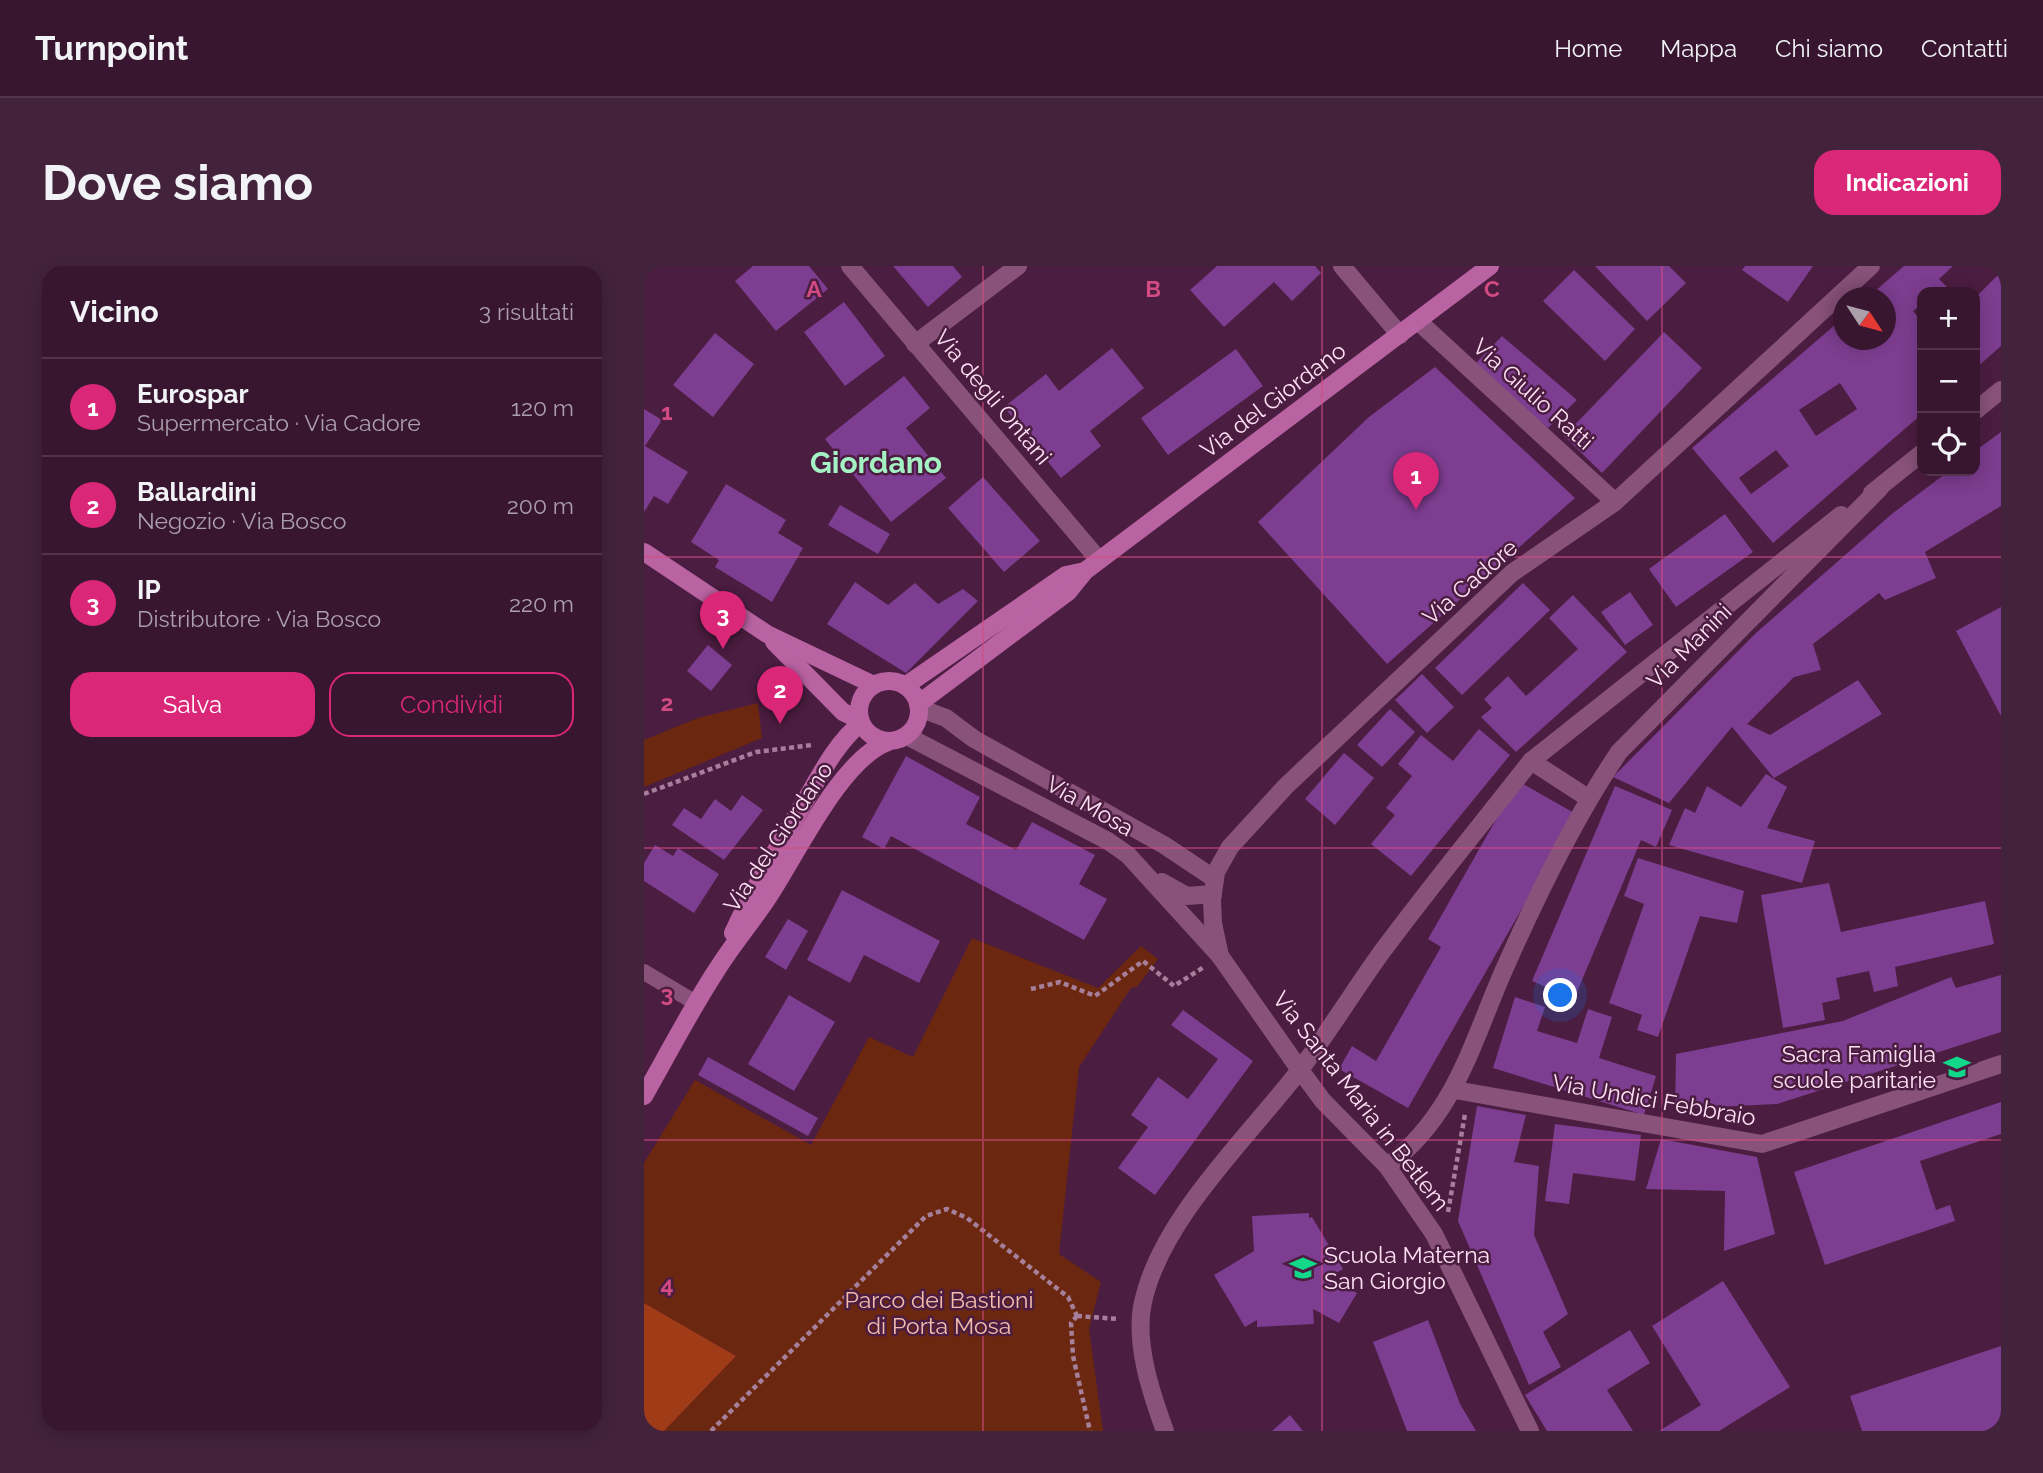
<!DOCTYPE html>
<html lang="it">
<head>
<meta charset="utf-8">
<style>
  body { margin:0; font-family:Raleway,sans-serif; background:#43233c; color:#f1f3f6 }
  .controls { position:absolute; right:21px; top:21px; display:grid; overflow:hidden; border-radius:14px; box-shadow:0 4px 18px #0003 }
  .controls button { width:63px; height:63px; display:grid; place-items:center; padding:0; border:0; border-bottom:2px solid #52354c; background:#381630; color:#f1f3f6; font:35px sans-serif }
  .compass { position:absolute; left:1189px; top:21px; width:63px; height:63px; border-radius:50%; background:#381630; box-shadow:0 4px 18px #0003; rotate:126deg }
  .you { position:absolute; left:917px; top:730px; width:24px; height:24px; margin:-18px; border:5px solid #fff; border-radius:50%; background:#1a73e8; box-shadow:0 0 0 10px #1a73e833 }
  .badge { display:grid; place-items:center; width:46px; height:46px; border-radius:50%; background:#db2777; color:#fff; font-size:23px; font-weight:700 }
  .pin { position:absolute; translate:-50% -58px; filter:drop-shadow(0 2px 4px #0008) }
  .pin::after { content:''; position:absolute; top:37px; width:24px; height:21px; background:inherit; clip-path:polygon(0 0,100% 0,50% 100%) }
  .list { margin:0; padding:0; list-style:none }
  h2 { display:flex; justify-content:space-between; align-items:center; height:91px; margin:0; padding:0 28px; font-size:30px }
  h2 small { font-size:23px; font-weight:400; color:#ab9fab }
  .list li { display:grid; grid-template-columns:46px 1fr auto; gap:21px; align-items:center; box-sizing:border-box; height:98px; padding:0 28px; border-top:2px solid #52354c }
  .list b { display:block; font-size:26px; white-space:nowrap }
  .list p { margin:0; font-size:23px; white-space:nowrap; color:#ab9fab }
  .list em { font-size:23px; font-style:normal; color:#ab9fab }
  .actions { display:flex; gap:14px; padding:21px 28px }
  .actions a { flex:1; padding:16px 0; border:2px solid #db2777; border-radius:21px; text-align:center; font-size:24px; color:#db2777 }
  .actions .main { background:#db2777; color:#fff }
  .icon { flex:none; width:38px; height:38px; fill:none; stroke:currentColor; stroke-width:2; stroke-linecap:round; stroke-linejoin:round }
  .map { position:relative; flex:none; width:1357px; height:1165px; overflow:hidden; border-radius:21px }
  header { display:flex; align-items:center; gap:42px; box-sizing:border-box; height:98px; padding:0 35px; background:#381630; border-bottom:2px solid #52354c }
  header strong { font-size:33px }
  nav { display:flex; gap:38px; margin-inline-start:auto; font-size:24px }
  .intro { display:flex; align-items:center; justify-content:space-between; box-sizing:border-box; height:168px; padding:0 42px }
  h1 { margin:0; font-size:49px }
  .button { padding:18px 32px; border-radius:21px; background:#db2777; color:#fff; font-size:24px; font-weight:700 }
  main { display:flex; gap:42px; padding:0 42px }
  aside { flex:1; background:#381630; border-radius:21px; box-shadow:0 4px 18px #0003 }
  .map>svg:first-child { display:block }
</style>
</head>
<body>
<header>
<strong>Turnpoint</strong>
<nav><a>Home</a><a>Mappa</a><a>Chi siamo</a><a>Contatti</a></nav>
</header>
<div class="intro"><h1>Dove siamo</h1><a class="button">Indicazioni</a></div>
<main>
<aside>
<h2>Vicino<small>3 risultati</small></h2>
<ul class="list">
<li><span class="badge">1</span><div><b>Eurospar</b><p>Supermercato · Via Cadore</p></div><em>120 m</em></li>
<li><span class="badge">2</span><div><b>Ballardini</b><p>Negozio · Via Bosco</p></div><em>200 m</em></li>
<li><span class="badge">3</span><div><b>IP</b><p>Distributore · Via Bosco</p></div><em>220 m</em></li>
</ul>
<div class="actions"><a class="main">Salva</a><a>Condividi</a></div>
</aside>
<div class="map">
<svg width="1357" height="1165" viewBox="0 0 1357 1165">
  <rect width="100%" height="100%" fill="#4b1d40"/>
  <!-- green -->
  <g fill="#6c2710">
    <polygon points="114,437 118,472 0,521 0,474 54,452"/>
    <polygon points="328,672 454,722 497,680 514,693 493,721 487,722 435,801 415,988 457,1016 445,1063 459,1165 20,1165 92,1090 0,1037 0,897 51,814 167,879 225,771 269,791"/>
  </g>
  <!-- forest -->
  <polygon fill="#a03b18" points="0,1037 92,1090 20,1165 0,1165"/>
  <!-- building -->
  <g fill="#7d3d90" fill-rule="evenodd">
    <polygon points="109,0 165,0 184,23 132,65 91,15"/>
    <polygon points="249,0 309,0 318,11 284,41"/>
    <polygon points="573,0 671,0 677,7 648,35 630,16 580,61 546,24"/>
    <polygon points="951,0 1025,0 1042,17 1003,55"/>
    <polygon points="1101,0 1169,0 1144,36 1098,4"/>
    <path d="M1260,0H1309L1295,13L1308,26H1278V38L1269,45L1278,56V148L1129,277L1048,182L1199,52V74H1241V32H1223ZM1196,117L1213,143L1172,170L1155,144ZM1132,184L1145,200L1107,228L1095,212Z"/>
    <polygon points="1347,0 1357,0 1357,80 1331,103 1331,32 1355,8"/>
    <polygon points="930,4 991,63 961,95 899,35"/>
    <polygon points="200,36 241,90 201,120 160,66"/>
    <polygon points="1020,66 1058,102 958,207 920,170"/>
    <polygon points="71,67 110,98 69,151 29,119"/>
    <polygon points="858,70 933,134 904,162 830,99"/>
    <polygon points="468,82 500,122 446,165 457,180 417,212 360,141 402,108 415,125"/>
    <polygon points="592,83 619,120 524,189 497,152"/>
    <polygon points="791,101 931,232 743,398 614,256 725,151"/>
    <polygon points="260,110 286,142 262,162 302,212 247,256 181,173"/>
    <polygon points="0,143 18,154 1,180 44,206 24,238 10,230 0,246"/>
    <polygon points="1357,166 1357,240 1281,286 1292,312 1241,334 1235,327 1169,378 1177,404 1150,411 1103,458 1126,469 1214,414 1238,448 1130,512 1088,461 1025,537 969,511 1113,366 1249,247 1305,205 1331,205 1331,185"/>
    <polygon points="339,211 396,275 360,306 304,242"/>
    <polygon points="82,218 142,254 134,267 159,282 128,336 71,301 75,294 47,276"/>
    <polygon points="196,239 246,268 234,288 184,259"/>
    <polygon points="1081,248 1109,286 1032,341 1005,303"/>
    <polygon points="211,316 244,339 271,317 294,338 319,323 334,335 262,407 183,358"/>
    <polygon points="879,317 906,344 818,429 791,402"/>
    <polygon points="986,326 1009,359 981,379 957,346"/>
    <polygon points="929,329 983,386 872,486 837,451 848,442 840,433 864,410 882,430 934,383 905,352"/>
    <polygon points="1357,341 1357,450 1312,365"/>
    <polygon points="64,379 88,399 67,425 43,405"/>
    <polygon points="778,408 810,441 783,467 751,434"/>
    <polygon points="746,443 771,466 738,501 713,479"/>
    <polygon points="835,463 866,489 767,610 727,578 751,549 742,542 768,510 754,498 777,469 809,495"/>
    <polygon points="700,487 730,512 691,559 661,533"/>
    <polygon points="262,490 336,531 322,558 372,584 388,556 451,589 435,618 463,633 440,674 247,570 240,583 218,571"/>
    <polygon points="1122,508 1143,521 1123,562 1171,575 1158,617 1025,579 1041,542 1051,547 1063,520 1097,541"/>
    <polygon points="874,515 932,548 764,842 695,803 708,780 732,795 797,681 784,673"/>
    <polygon points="971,520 1028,544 1012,581 997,574 930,733 888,715"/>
    <polygon points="98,529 119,544 80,594 28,559 40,542 57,553 71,533 87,545"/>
    <polygon points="11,579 29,590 34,582 75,608 50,647 0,615 0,597"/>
    <polygon points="994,592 1100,625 1093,657 1056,650 1014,771 993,764 998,749 965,737 1000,638 980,630"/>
    <polygon points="1185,617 1197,666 1341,635 1350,678 1251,701 1254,720 1230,726 1225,705 1192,712 1196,733 1178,737 1181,754 1139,762 1117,629"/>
    <polygon points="198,624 296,675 275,717 220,689 206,717 163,694"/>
    <polygon points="144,653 164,665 142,704 121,691"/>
    <polygon points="1357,709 1357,766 1133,838 1031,843 1032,788 1199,755 1307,711 1312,722"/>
    <polygon points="145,729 191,756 150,825 104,798"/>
    <polygon points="871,731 901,741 893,765 933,777 944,743 968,751 955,792 1012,810 1000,849 849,802"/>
    <polygon points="539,744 609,795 511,929 474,902 504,861 487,849 514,811 544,833 574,793 527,759"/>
    <polygon points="64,791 174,852 164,870 54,809"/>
    <polygon points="1357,836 1357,868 1276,895 1292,944 1306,939 1311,955 1181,999 1150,906"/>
    <polygon points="833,840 882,849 870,896 895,900 890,969 924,1048 899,1066 917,1101 885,1119 814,955"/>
    <polygon points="911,858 997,869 991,915 929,907 925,938 901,935"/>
    <polygon points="1017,873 1113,891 1131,968 1080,985 1081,925 1002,923"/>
    <polygon points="665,947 665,952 668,951 699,1003 685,1011 713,1027 695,1057 669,1043 670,1058 613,1061 613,1054 601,1061 570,1009 610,985 608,950"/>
    <polygon points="1079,1015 1146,1121 1075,1165 1015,1165 1057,1139 1008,1060"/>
    <polygon points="784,1054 816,1138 832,1165 763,1165 729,1076"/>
    <polygon points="986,1064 1006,1097 963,1124 989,1165 903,1165 881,1129"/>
    <polygon points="1357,1080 1357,1165 1218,1165 1206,1130"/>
    <polygon points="646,1149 659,1165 628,1165"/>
  </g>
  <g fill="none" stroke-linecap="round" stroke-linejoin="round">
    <!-- path -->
    <g stroke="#a6809b" stroke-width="4.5" stroke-dasharray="5 3.5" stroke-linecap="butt">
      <polyline points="0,528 112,486 168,479"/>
      <polyline points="387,723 416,716 451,730 499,695 530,720 560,701"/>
      <polyline points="804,946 821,848"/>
      <polyline points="433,1050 427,1057 429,1090 446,1165"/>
      <polyline points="433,1050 474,1053"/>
      <polyline points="67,1165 282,950 303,943 323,952 424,1031 433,1050"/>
    </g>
    <!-- lane -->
    <polyline stroke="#89527a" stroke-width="16" points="0,706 52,737"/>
    <!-- street -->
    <g stroke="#89527a" stroke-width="18">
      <polyline points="206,0 455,294"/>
      <polyline points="698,0 756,69"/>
      <polyline points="775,56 971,236"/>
      <polyline points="271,78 374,0"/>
      <polyline points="1331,145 1357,124"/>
      <polyline points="1228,227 1278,187"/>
      <polyline points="275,442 302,452 330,473 520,579 571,613"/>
      <polyline points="263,470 464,575 484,589 576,690 656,804 679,835 743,900 790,968 886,1165"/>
      <polyline points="887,495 1197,249"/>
      <polyline points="518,616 543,630 569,628"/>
      <polyline points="576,690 569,657 568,634 572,606 586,581 642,520 868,307 971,236 1227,0"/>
      <polyline points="811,824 1118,878 1357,798"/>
      <path d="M743,900C813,848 829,772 863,697C895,625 931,551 975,486L1236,222"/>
      <path d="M521,1165C507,1127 490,1076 499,1036C517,953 604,871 655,805C684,767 709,726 737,687C785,622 837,559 887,495L944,532"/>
    </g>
    <!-- secondary -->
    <g stroke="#ba63a3" stroke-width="18">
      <polyline points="0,286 123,368 230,419"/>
      <polyline points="130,376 199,446 216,454"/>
      <circle cx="245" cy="445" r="30"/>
      <polyline points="261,420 422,309 441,305"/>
      <polyline points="274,438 424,326 441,305 846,0"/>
      <path d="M89,667C110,621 135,579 161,535C177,508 192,477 217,457"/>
      <path d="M0,830C24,788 46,745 72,705C88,679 108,656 125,630C153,588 197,493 244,476"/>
    </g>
  </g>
  <!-- grid -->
  <path fill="none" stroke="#d14a81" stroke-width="2" stroke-opacity="0.55" d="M339,0V1165M678,0V1165M1018,0V1165M0,291H1357M0,582H1357M0,874H1357"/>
  <!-- icons -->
  <defs>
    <g id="school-bare" transform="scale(2.1)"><path d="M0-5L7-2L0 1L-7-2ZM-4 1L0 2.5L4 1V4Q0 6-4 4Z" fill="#12d98a" stroke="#4b1d40" stroke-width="2.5" paint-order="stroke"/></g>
  </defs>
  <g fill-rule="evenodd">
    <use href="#school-bare" x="1313" y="801"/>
    <use href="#school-bare" x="659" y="1002"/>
  </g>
  <g text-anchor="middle" stroke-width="5" stroke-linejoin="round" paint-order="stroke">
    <!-- street labels -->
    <g font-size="23" fill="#fee0f4" stroke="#4b1d40">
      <text transform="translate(889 128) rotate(42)" y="8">Via Giulio Ratti</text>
      <text transform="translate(349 131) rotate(50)" y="8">Via degli Ontani</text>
      <text transform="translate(629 134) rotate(-37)" y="8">Via del Giordano</text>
      <text transform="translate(826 316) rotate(-41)" y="8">Via Cadore</text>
      <text transform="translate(1045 380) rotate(-45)" y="8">Via Manini</text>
      <text transform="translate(446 540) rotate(30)" y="8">Via Mosa</text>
      <text transform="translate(134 571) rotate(-56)" y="8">Via del Giordano</text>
      <text transform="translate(1010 834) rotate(10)" y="8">Via Undici Febbraio</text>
      <text transform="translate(717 835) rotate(52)" y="8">Via Santa Maria in Betlem</text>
    </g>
    <!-- poi labels -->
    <g font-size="23" fill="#fee0f4" stroke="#4b1d40" text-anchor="end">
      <text x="1292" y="796">Sacra Famiglia<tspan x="1292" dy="26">scuole paritarie</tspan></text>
      <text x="680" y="997" text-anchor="start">Scuola Materna<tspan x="680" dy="26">San Giorgio</tspan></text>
    </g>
    <!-- park labels -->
    <g font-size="23" fill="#f3bbaa" stroke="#4b1d40">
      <text x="295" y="1042">Parco dei Bastioni<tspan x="295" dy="26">di Porta Mosa</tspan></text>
    </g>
    <!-- district labels -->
    <g font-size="30" font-weight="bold" fill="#a4f2c4" stroke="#4b1d40">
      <text x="232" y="207">Giordano</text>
    </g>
  </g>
  <g font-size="23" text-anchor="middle" font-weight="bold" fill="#d14a81" stroke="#4b1d40" stroke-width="5" stroke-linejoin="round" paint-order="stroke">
    <text x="170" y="31">A</text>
    <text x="509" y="31">B</text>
    <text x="848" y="31">C</text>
    <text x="23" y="154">1</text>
    <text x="23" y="445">2</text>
    <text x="23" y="736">3</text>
    <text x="23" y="1027">4</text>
  </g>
</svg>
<div class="controls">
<button>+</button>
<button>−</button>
<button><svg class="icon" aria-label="locate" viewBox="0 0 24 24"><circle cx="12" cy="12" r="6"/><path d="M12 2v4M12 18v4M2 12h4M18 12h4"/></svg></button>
</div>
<svg class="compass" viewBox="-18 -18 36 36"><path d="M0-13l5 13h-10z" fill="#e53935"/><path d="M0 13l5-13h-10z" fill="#ab9fab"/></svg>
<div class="you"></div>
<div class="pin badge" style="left:772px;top:244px">1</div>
<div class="pin badge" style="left:136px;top:458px">2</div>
<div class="pin badge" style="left:79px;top:383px">3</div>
</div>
</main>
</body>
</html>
